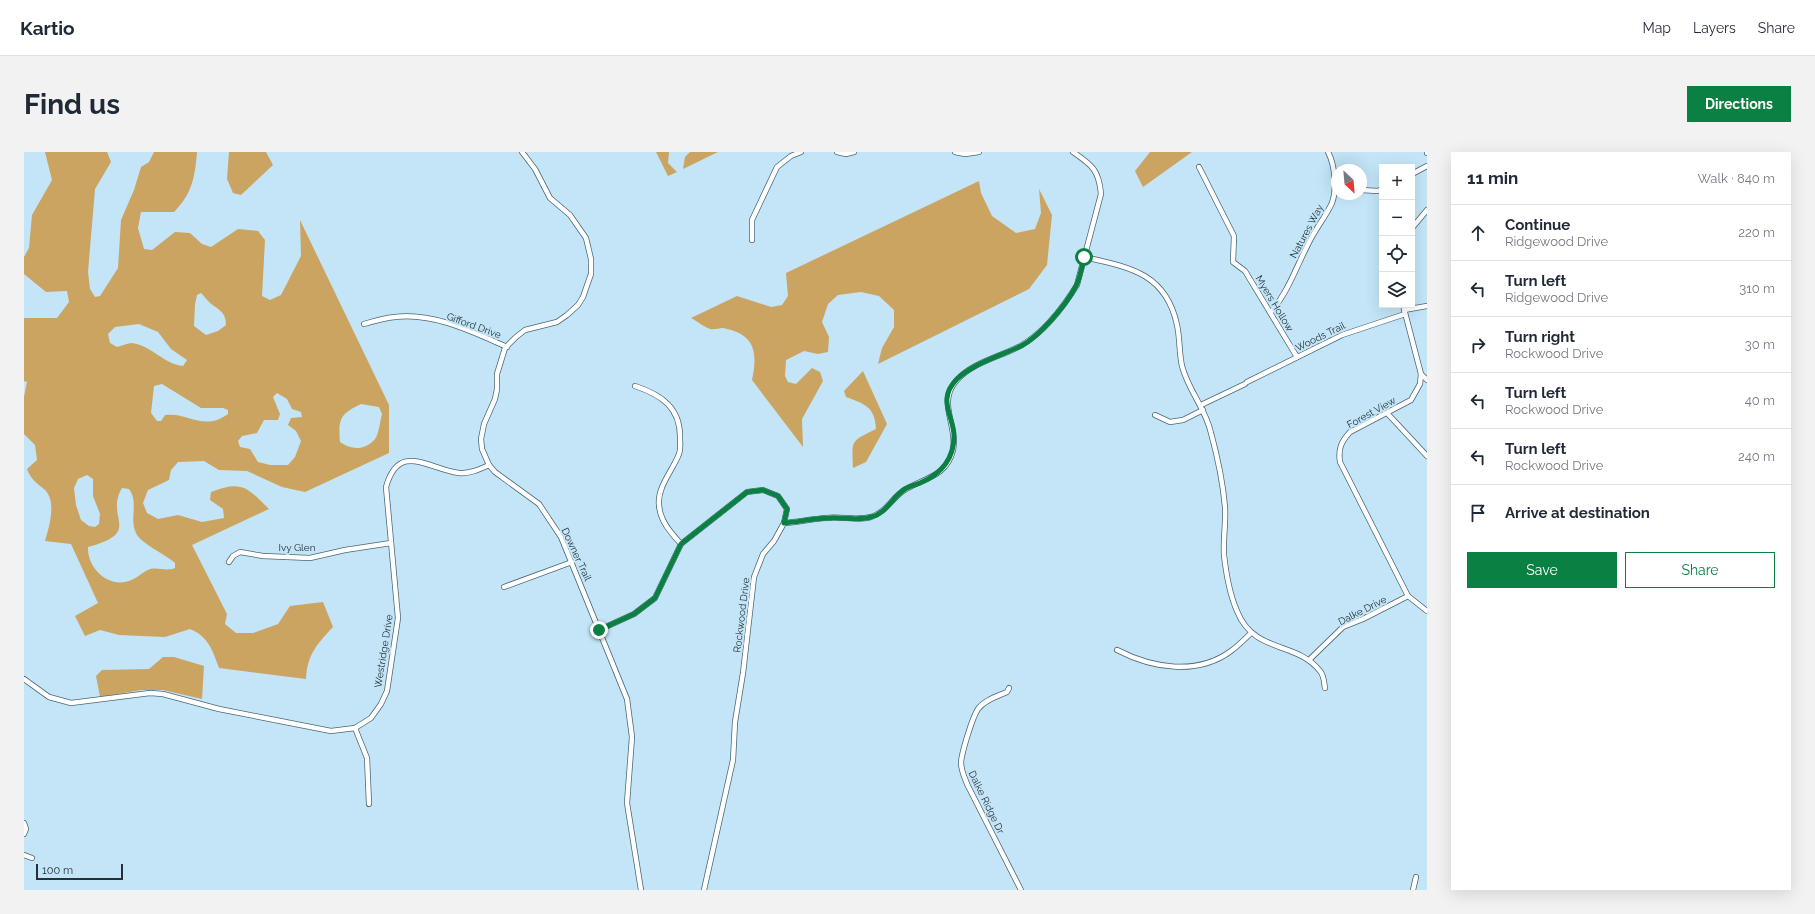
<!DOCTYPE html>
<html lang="en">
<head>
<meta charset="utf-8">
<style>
  body { margin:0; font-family:Raleway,sans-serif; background:#f2f2f3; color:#1f2937 }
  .controls { position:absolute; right:12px; top:12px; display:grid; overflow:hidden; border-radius:0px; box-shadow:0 4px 16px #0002 }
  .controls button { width:36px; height:36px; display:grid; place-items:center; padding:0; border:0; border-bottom:1px solid #e0e1e3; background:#fff; color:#1f2937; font:20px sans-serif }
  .compass { position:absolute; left:1307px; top:12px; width:36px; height:36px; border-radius:50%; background:#fff; box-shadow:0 4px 16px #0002; rotate:154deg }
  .scale { position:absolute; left:12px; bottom:10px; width:87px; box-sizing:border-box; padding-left:4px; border:2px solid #243138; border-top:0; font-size:11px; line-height:14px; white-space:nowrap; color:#243138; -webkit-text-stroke:3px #c3e5f7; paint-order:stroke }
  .stop { position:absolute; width:12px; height:12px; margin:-9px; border:3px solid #0b8043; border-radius:50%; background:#fff }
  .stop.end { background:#0b8043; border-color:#fff; box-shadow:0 1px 4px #0008 }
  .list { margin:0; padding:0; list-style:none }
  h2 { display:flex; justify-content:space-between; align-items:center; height:52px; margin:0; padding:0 16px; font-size:17px }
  h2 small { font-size:13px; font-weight:400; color:#747a83 }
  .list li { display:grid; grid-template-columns:26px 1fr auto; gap:12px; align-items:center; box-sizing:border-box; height:56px; padding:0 16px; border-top:1px solid #e0e1e3 }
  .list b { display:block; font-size:15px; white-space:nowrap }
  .list p { margin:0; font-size:13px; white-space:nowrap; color:#747a83 }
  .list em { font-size:13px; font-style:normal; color:#747a83 }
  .actions { display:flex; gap:8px; padding:12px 16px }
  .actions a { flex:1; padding:9px 0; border:1px solid #0b8043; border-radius:0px; text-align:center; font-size:14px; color:#0b8043 }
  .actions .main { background:#0b8043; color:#fff }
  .icon { flex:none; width:22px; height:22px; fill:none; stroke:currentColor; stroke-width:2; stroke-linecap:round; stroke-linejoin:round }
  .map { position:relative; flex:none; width:1403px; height:738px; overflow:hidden; border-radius:0px }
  header { display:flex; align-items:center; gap:24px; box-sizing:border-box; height:56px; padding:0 20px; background:#fff; border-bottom:1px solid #e0e1e3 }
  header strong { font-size:19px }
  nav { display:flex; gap:22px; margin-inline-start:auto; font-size:14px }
  .intro { display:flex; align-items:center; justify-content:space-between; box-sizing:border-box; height:96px; padding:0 24px }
  h1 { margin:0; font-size:28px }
  .button { padding:10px 18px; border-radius:0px; background:#0b8043; color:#fff; font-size:14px; font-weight:700 }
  main { display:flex; gap:24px; padding:0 24px }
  aside { flex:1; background:#fff; border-radius:0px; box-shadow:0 4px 16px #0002 }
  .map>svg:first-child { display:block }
</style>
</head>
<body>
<header>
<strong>Kartio</strong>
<nav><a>Map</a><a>Layers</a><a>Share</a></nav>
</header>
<div class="intro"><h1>Find us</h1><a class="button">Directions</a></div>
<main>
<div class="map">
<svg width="1403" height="738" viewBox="0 0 1403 738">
  <rect width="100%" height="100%" fill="#c3e5f7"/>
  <!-- forest -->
  <g fill="#cba461" fill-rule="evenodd">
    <path d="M21,0H83L87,10L71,37L64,120L66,137L71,145L76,144L94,116L97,68L110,38L117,15L125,10L130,0H173C171,25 168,42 150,60H117L114,76L120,97L128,98L151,80L166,81L178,92L187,95L214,77L234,79L241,88L238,144L246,148L257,143L277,104L276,68L365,253V301L281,340L258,335L223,319L195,318L180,309L154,310L147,318L145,328L124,338L119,351L123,361L134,367L154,363L178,370L200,366L199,357L186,348L187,340C218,328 223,335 245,357L168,393L203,462L201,472L212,481H229L254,472L266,454L299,450L309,475C293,492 283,503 282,527L195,516C189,499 184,484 166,477L141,485L95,483L76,478L61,484L51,464L74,451L47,392L21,389C25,375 33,350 21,338C12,330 7,328 3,317L13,308L11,293L0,282V245L3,230L0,229V166H33L45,150L43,139L22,140L0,122V105L5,96L8,63L28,28ZM177,141C180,144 183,148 186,151C195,158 202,160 202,173L194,179L182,183L170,174L171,152L173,143ZM115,172L134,180L147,197L163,208L159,214C140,212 128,194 108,191C104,191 97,194 93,195L86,191L84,182L91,175ZM138,232L177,256H199L204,258V262C179,280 165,260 141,263L137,269H133L127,261L130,234ZM253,241L263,247L268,257L277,260L278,265L267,266L264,273L272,279L277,289L271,305L264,313H246L234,310L226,297L216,295L214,289L218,284L233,281L240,268H254L256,262L249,245ZM337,252L355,255L358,262C356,269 355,282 351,287C341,299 327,298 316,290C314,267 316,262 337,252ZM63,323L69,327V344L76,362L75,372L71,375L65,374L57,368L52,353L50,336L54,327ZM98,336L105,337C115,350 105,367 112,381C116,391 141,402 151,411V416C142,420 132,414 124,418C117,421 112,427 105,429C83,436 63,415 64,395C120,380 80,366 98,336Z"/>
    <polygon points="205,0 242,0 249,13 217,43 209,41 203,27"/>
    <polygon points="632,0 645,0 644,11 653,20 644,24"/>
    <polygon points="666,0 694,0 659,17 661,5"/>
    <polygon points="1126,0 1168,0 1119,35 1111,19"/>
    <path d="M955,29L957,41L968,64L992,81L1011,77L1017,61L1015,37L1028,63L1023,113L1005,137L854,212L858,196L870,175V158L855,144L837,140L814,143L804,152L798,170L805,185L804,200L794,202L780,199L762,208L761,224L764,230L772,232L788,216L796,220L799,229L778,267L779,295L728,228C734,200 731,182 699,176C695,176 690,178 686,177C680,175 673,169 667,166L713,144L747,155L758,153L764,144L762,121Z"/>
    <path d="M839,219L863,272L842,310L829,316C828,287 826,290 852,277C851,255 841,252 822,245L820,239Z"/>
    <polygon points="139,505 150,505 180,514 178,547 139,538 117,538 76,545 72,524 78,518 125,517"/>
  </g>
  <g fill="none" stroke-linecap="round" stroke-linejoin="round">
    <!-- street casing -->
    <g stroke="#496776" stroke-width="6">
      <g id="street">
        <polyline points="498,0 511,17 526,46 546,63 562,86 567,107 567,122 559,145 554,153 543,163 533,170 501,178 492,185 481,196 473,222 473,237 471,247 460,272 457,287 458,297 465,313 471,320 515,352 537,385 603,547 608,585 603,651 617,738"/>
        <polyline points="813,0 822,2 830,0"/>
        <polyline points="931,0 941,2 955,0"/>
        <polyline points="1403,0 1403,1"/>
        <polyline points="1175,15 1210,84 1209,110 1221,119 1273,205"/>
        <polyline points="1388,22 1403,14"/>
        <polyline points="1337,38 1354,39 1358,37"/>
        <polyline points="1388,76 1403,58"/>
        <polyline points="728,88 728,68 753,15 767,4 777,0"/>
        <path d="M1060,105C1105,115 1142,121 1153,173C1156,186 1155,201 1158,214C1164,238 1182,257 1187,281C1193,303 1199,332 1201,355C1202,371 1199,387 1200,403C1202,421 1206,443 1213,459C1230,502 1273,489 1296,519C1300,523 1300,531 1301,536"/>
        <path d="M1379,153L1397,222L1396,232L1387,248L1326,280C1317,290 1314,297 1316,310L1384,444L1403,459"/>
        <polyline points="1380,158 1403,154"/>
        <path d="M1247,160C1267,136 1274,109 1289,83C1295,72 1303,62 1308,51C1313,37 1311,13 1304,0"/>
        <path d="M340,172C350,169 360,166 371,165C409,160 449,180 483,195"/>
        <polyline points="1397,222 1403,228"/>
        <polyline points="1223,230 1318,183 1381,162"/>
        <path d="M611,234C638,243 657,256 656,287C656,291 657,297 655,302C649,318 633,335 635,353C636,369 647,381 657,392"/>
        <polyline points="1177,253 1221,232"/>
        <polyline points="1363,261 1403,304"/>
        <polyline points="1131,263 1146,270 1159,268 1179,258"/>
        <path d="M760,371C774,370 788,367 802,366C817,364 832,369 847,365C863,360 869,344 882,337C901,326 923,324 929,298C934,274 913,251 932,229C948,210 977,205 998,193C1020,180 1040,154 1053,133L1077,42C1075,18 1068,13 1049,0"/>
        <polyline points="205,410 209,404 216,400 239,404 286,406 321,398 367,391"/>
        <polyline points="480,435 548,410"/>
        <polyline points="575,478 610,462 631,446 657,392 723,340 739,338 754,344 763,357 760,371 750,389 739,402 730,425 719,521 711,570 709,608 680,738"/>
        <path d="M1093,498C1128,516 1173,524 1207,499C1214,494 1221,487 1227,481"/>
        <polyline points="1285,508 1319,475 1339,467 1384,444"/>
        <path d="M0,527L25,545L47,551L126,541L139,542L195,557L307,579L331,576L347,566L357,552L363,539L374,466L362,335C375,289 404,317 435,321C446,322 456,317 465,313"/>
        <path d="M985,536L983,540C974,544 960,548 954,557C948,566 938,600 937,610C937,619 941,627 944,634L997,738"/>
        <polyline points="331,576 343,606 345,652"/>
        <polyline points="0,671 2,677 0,682"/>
        <polyline points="0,703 8,706"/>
        <polyline points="1389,738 1392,725"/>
      </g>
    </g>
    <!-- street -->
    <use href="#street" stroke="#fff" stroke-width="4.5"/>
  </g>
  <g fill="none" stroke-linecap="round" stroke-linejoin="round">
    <!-- route -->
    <path stroke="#0b8043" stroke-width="5" d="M575,478L610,462L631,446L657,392L723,340L739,338L754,344L763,357L760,371C775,370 790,366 805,366C819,365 833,369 847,365C863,361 868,345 881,337C885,334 891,333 896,331C917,322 930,308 930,284C930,264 912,248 933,227C950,211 976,204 997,194C1016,184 1042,153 1052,134C1056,126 1058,115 1060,105"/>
  </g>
  <g text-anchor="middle" stroke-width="4" stroke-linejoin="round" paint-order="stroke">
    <!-- street labels -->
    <g font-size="10" fill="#243138" stroke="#c3e5f7">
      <text transform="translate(1282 79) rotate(-62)" y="4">Natures Way</text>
      <text transform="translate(1251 151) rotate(59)" y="4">Myers Hollow</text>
      <text transform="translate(450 173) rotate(20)" y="4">Gifford Drive</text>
      <text transform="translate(1296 184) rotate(-26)" y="4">Woods Trail</text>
      <text transform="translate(1347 260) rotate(-29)" y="4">Forest View</text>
      <text x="273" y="399">Ivy Glen</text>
      <text transform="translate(553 402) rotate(65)" y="4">Downer Trail</text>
      <text transform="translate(1338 458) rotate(-27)" y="4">Dalke Drive</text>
      <text transform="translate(717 463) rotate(-83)" y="4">Rockwood Drive</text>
      <text transform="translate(359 499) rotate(-81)" y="4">Westridge Drive</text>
      <text transform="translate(963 650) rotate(64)" y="4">Dalke Ridge Dr</text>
    </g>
  </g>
</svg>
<div class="controls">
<button>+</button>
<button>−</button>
<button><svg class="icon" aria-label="locate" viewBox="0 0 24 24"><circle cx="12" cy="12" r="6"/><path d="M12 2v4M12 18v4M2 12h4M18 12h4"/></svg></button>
<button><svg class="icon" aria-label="layers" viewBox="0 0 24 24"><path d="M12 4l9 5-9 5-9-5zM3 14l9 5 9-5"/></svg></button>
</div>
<svg class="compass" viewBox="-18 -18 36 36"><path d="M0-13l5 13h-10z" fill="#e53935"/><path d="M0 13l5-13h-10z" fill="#747a83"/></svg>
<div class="scale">100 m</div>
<div class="stop" style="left:1060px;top:105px"></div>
<div class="stop end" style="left:575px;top:478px"></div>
</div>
<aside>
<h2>11 min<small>Walk · 840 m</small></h2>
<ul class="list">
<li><svg class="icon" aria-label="ahead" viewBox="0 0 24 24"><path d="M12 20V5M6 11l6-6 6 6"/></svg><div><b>Continue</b><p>Ridgewood Drive</p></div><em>220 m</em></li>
<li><svg class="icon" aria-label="left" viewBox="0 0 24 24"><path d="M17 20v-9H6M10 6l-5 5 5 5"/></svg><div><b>Turn left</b><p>Ridgewood Drive</p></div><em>310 m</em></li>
<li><svg class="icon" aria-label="right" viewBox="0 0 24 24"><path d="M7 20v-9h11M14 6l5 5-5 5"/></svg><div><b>Turn right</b><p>Rockwood Drive</p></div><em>30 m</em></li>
<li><svg class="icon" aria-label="left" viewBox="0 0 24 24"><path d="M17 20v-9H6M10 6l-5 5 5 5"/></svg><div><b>Turn left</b><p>Rockwood Drive</p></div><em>40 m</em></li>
<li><svg class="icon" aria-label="left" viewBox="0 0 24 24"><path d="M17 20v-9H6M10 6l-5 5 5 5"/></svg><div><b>Turn left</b><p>Rockwood Drive</p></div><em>240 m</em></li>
<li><svg class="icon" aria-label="arrive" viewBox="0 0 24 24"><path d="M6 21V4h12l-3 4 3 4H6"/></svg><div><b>Arrive at destination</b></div></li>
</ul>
<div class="actions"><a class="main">Save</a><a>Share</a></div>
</aside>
</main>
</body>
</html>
